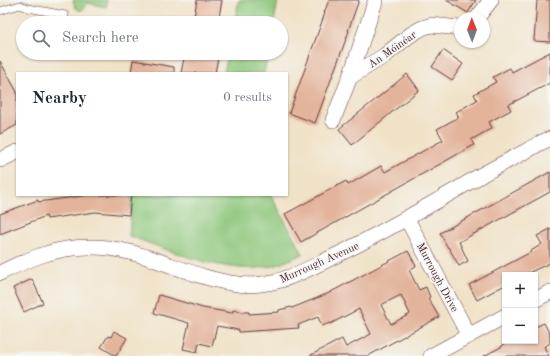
<!DOCTYPE html>
<html lang="en">
<head>
<meta charset="utf-8">
<style>
  body { margin:0; font-family:"Old Standard TT",serif; background:#f2f2f3; color:#1f2937 }
  .controls { position:absolute; right:12px; bottom:12px; display:grid; overflow:hidden; border-radius:0px; box-shadow:0 1px 3px #0004 }
  .controls button { width:36px; height:36px; display:grid; place-items:center; padding:0; border:0; border-bottom:1px solid #e0e1e3; background:#fff; color:#1f2937; font:20px sans-serif }
  .compass { position:absolute; left:454px; top:12px; width:36px; height:36px; border-radius:50%; background:#fff; box-shadow:0 1px 3px #0004; rotate:359deg }
  .list { margin:0; padding:0; list-style:none }
  h2 { display:flex; justify-content:space-between; align-items:center; height:52px; margin:0; padding:0 16px; font-size:17px }
  h2 small { font-size:13px; font-weight:400; color:#747a83 }
  .icon { flex:none; width:22px; height:22px; fill:none; stroke:currentColor; stroke-width:2; stroke-linecap:round; stroke-linejoin:round }
  .map { position:relative; flex:none; width:550px; height:356px; overflow:hidden }
  .search { position:absolute; background:#fff; box-shadow:0 1px 3px #0004; left:16px; top:16px; width:272px; height:44px; display:flex; align-items:center; gap:10px; box-sizing:border-box; padding:0 14px; border-radius:22px; color:#747a83; font-size:15px }
  .panel { position:absolute; background:#fff; box-shadow:0 1px 3px #0004; left:16px; top:72px; width:272px; height:124px; border-radius:0px }
  .map>svg:first-child { display:block }
</style>
</head>
<body>
<div class="map">
<svg width="550" height="356" viewBox="0 0 550 356">
  <rect width="100%" height="100%" fill="#f6f6f2"/>
  <filter id="ink" filterUnits="userSpaceOnUse"><feTurbulence type="fractalNoise" baseFrequency=".025" numOctaves="2"/><feDisplacementMap in="SourceGraphic" scale="8" xChannelSelector="R" yChannelSelector="G"/><feConvolveMatrix kernelMatrix="1 2 1 2 8 2 1 2 1" color-interpolation-filters="sRGB"/></filter>
  <filter id="wash" filterUnits="userSpaceOnUse"><feTurbulence type="fractalNoise" baseFrequency=".012" numOctaves="4" result="noise"/><feDisplacementMap in="SourceGraphic" scale="16" xChannelSelector="R" yChannelSelector="G"/><feGaussianBlur stdDeviation="0.9" result="paint"/><feColorMatrix in="noise" values="0 0 0 0 0 0 0 0 0 0 0 0 0 0 0 0 0 1.4 0 .05"/><feComposite in="paint" operator="in"/></filter>
  <g filter="url(#wash)">
    <rect width="100%" height="100%" fill="#f0e2c7"/>
    <!-- green -->
    <g fill="#8ec77c" stroke="#6c7354">
      <polygon points="73,0 107,0 106,7 87,3 86,7 80,11 75,7"/>
      <polygon points="239,0 278,0 274,23 234,23"/>
      <polygon points="228,53 268,54 264,73 224,73"/>
      <path d="M132,195H271L303,254C293,258 282,264 272,266C226,276 172,251 129,236Z"/>
    </g>
    <g id="blocks">
      <!-- building -->
      <g fill="#e3b49b" fill-rule="evenodd">
        <polygon points="197,0 222,0 218,23 193,23"/>
        <polygon points="329,0 359,0 348,31 349,31 315,123 289,113 325,13 324,13"/>
        <polygon points="446,0 476,0 468,13"/>
        <polygon points="537,0 550,0 550,42 534,41"/>
        <polygon points="443,50 463,64 452,80 432,67"/>
        <polygon points="550,52 550,83 508,105 511,110 489,122 492,128 471,140 474,145 301,242 285,214 346,181 348,185 381,166 385,172 443,140 437,129 459,117 456,112 477,100 474,94 496,82 493,77 510,68 512,72"/>
        <polygon points="185,53 219,53 215,73 181,73"/>
        <polygon points="133,60 174,67 174,73 131,73"/>
        <polygon points="0,61 17,92 17,125 0,134"/>
        <polygon points="407,74 419,90 352,145 339,129"/>
        <polygon points="550,172 550,192 459,242 468,261 459,266 449,248 448,248 440,233"/>
        <polygon points="89,195 131,195 129,215 95,212 47,219 46,216 0,234 0,214 38,200 38,202"/>
        <polygon points="550,229 550,263 524,275 505,275 505,285 477,300 469,285 531,252 531,251 542,244 537,236"/>
        <path d="M408,251L416,266L409,270L419,290L426,287L430,297L428,298L439,317L368,356H309L342,339L346,347L371,334L359,309L330,324V323L322,326L318,317L298,325L299,328L239,332V330L217,326L212,346L199,343L197,352L183,349L189,323L154,313L159,295L203,308L232,313L233,310L242,312H249V314L279,312V310L291,307L292,308L327,294ZM401,295L410,314L391,324L381,305Z"/>
        <polygon points="32,279 43,303 24,312 13,288"/>
        <polygon points="544,323 550,335 550,343 544,347 549,356 484,356 503,346 502,345 509,341 535,341 535,327"/>
        <polygon points="114,331 127,338 116,356 101,347 108,336 111,337"/>
      </g>
    </g>
  </g>
  <g filter="url(#ink)">
    <use href="#blocks" fill-opacity="0" stroke="#633c42" stroke-width="1"/>
    <g fill="none" stroke-linecap="round" stroke-linejoin="round">
      <!-- service casing -->
      <g stroke="#633c42" stroke-width="8">
        <polyline id="service" points="0,11 20,5 28,8 65,15"/>
      </g>
      <!-- minor casing -->
      <g stroke="#633c42" stroke-width="16">
        <g id="minor">
          <polyline points="477,18 491,0"/>
          <polyline points="350,77 375,2"/>
          <polyline points="333,120 350,77 384,56 410,35 422,28 431,25 460,28"/>
          <polyline points="0,160 17,152"/>
          <polyline points="407,219 469,336"/>
          <path d="M0,273C28,259 57,247 89,247C141,246 187,278 238,284C250,286 265,284 277,281C295,277 318,264 335,256C386,231 434,203 483,174C498,166 513,158 528,150C535,146 542,141 550,139"/>
          <polyline points="535,300 550,292"/>
          <polyline points="431,356 505,316"/>
        </g>
      </g>
      <!-- service -->
      <use href="#service" stroke="#fff" stroke-width="7"/>
      <!-- minor -->
      <use href="#minor" stroke="#fff" stroke-width="15"/>
    </g>
  </g>
  <g text-anchor="middle" stroke-width="3.5" stroke-linejoin="round" paint-order="stroke">
    <!-- street labels -->
    <g font-size="11" fill="#4a1f2b" stroke="#f6f6f2">
      <text transform="translate(392 49) rotate(-35)" y="4">An Móinéar</text>
      <text transform="translate(319 262) rotate(-24)" y="4">Murrough Avenue</text>
      <text transform="translate(438 277) rotate(62)" y="4">Murrough Drive</text>
    </g>
  </g>
</svg>
<div class="controls">
<button>+</button>
<button>−</button>
</div>
<svg class="compass" viewBox="-18 -18 36 36"><path d="M0-13l5 13h-10z" fill="#e53935"/><path d="M0 13l5-13h-10z" fill="#747a83"/></svg>
<div class="search"><svg class="icon" aria-label="search" viewBox="0 0 24 24"><circle cx="10" cy="10" r="6"/><path d="M15 15l6 6"/></svg>Search here</div>
<section class="panel">
<h2>Nearby<small>0 results</small></h2>
<ul class="list">
</ul>
</section>
</div>
</body>
</html>
